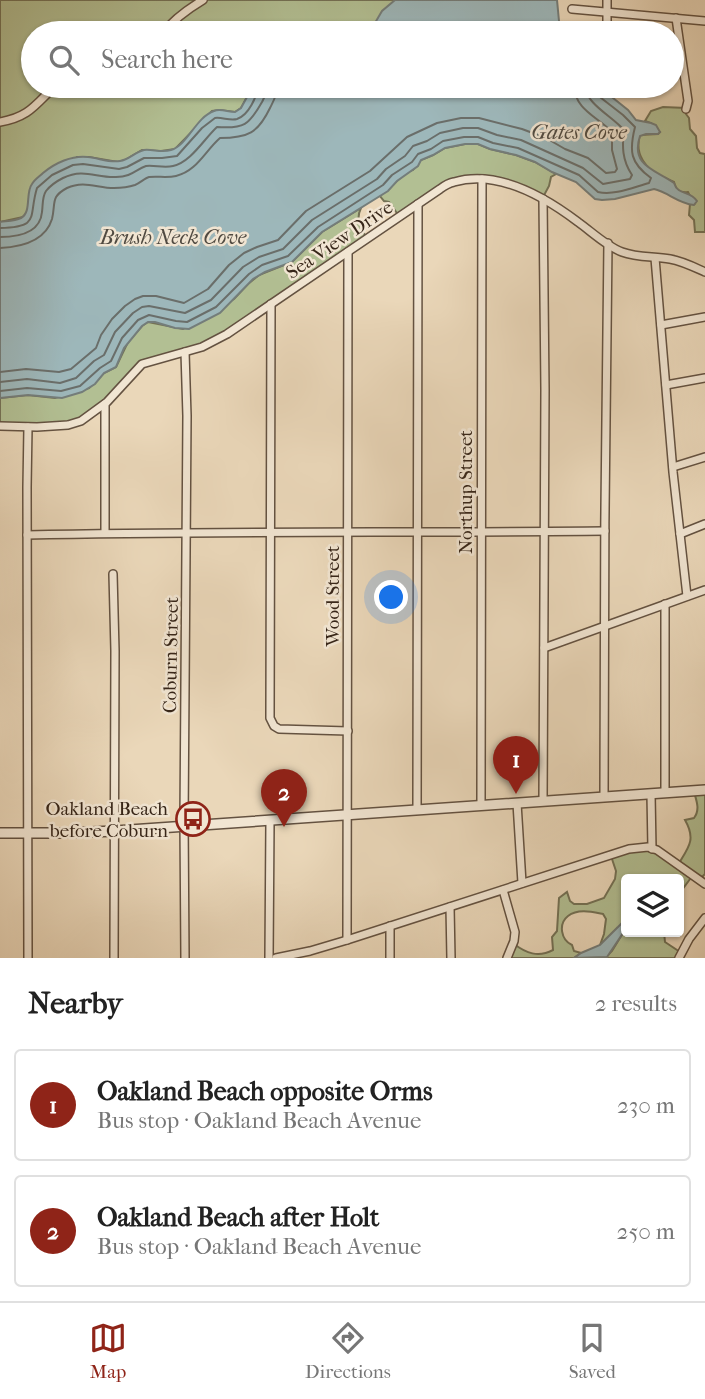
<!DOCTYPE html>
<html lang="en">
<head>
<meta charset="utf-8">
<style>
  body { margin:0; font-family:"IM FELL French Canon",serif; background:#f6f6f6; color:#222 }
  .controls { position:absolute; right:21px; bottom:21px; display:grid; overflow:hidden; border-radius:7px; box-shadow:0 2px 5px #0004 }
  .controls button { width:63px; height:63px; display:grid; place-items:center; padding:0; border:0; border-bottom:2px solid #e0e0e0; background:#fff; color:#222; font:35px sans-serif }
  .you { position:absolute; left:392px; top:598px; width:24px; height:24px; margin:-18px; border:5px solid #fff; border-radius:50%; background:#1a73e8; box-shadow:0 0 0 10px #1a73e833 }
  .badge { display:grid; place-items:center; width:46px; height:46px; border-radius:50%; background:#8f2418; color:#fff; font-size:23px; font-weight:700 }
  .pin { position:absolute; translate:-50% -58px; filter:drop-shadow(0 2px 4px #0008) }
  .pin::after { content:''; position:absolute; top:37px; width:24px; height:21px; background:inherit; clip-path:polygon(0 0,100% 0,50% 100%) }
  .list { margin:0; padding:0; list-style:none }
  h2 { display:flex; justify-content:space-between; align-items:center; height:91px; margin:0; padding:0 28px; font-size:30px }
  h2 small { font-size:23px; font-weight:400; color:#767676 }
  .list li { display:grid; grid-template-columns:46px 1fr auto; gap:21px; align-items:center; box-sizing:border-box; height:112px; margin:0 14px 14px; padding:0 14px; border:2px solid #e0e0e0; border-radius:7px }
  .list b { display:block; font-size:26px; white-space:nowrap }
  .list p { margin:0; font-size:23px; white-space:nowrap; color:#767676 }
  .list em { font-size:23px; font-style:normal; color:#767676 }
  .icon { flex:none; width:38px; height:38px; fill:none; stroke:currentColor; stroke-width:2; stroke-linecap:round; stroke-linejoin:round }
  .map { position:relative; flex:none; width:705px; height:958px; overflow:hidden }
  .search { position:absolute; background:#fff; box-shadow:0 2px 5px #0004; left:21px; right:21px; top:21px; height:77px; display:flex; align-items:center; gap:18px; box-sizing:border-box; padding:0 24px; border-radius:38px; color:#767676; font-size:26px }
  .sheet { height:343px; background:#fff }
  nav { display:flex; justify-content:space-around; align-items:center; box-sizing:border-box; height:98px; border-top:2px solid #e0e0e0; background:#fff; font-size:19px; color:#767676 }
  nav a { display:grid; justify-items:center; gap:4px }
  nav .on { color:#8f2418 }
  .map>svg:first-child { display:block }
</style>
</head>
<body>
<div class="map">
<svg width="705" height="958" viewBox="0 0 705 958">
  <rect width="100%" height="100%" fill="#ead7b9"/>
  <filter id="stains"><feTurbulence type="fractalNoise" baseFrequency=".00286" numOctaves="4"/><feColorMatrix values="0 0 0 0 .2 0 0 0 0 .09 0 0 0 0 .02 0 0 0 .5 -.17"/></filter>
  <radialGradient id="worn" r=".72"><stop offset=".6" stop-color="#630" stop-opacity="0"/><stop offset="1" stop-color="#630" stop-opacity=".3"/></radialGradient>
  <!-- green -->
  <g fill="#b2bf93" stroke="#747256" stroke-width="2">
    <path d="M0,0H395C390,7 375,25 369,29C358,36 343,27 331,25C319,24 298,27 288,33H33V86H253L241,108L235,112L220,110L212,111L175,149L161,151L142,150L125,160L118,162L89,157H77L23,217L0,222Z"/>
    <path d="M663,107L686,108V114L689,118L690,129L696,136L697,148L700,153L705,154V232H695L694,220L689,215L690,204H694L688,192C679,193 676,190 674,182C670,180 667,179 663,177C646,170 634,154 640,135L658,134L660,132L651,123L645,121L651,111Z"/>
    <polygon points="465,144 478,144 490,149 516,155 535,162 556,174 551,177 549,186 542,199 496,180 455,182 399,216 389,202 384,201 380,196 407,172 413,170 421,160 433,155 445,148"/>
    <path d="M361,208C355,220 361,228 367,239L207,346L142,365L105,405L74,424L0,426V398L28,395L55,398L89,388L104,373L116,367L128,342L142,326L148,322L183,329L234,299L248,284L259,275L292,262L322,232Z"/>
    <path d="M705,791V874L700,879L693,875L679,894V879H626V932H664L665,942L680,952L676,958H605L612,951L623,933L617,928L600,945L604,934L606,919L603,914C593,912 578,908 568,916C558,924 561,940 572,945L574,951L581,953L574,958H508L514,944C526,953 538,958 553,950L552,937L557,931L559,898L567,892L570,901L574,904H587L604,898L615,879L616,871L611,856L644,848L679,863C689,847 696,839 685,820L694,818C700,810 697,802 694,792Z"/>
  </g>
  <!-- water -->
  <g fill="#9db7ba" stroke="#747d7a" stroke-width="2">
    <polygon points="395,0 557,0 559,21 565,33 288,33 301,27 328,25 355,31 368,30 375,23 382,11"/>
    <path d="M253,86H598L628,110L636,120L651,123L656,125L660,132L658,134H646L640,136C630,166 656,170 674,183C678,196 690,190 697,201L694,205C677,203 668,192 654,189L615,199L602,200L595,199L576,182L552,172L535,162L516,155L490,149L478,144H465L445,148L433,155L421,160L418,166L397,181L388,191L322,232L292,262L265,272L253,279L220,313L189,329L175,328L155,322H148L142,326L124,348L116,367L104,373L95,384L82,392L62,398L28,395L0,398V222C7,221 15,221 21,218C32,212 25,193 32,184C34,180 40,176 43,173C55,163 72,155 88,157C99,158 109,163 120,161C129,160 135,152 144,150C153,149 161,153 171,150C187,146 196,117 214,111C220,108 228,112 235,112L241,108Z"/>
    <polygon points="622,923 625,926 623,933 607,957 574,958 581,953 600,945"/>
  </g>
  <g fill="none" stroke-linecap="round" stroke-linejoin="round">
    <!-- shore -->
    <g stroke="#6a6e6a" stroke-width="2">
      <path d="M0,228C41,227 28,217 37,188L52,175L73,165L83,164L119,169L127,167L144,158H162L177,156L202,128L215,118C222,117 230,121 237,119C249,115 257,96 258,86"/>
      <path d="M0,237C17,237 40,234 42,212C43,205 42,197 46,191C50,186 57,181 63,178C84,168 96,178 116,177C132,177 136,169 146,166C154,165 164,168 173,166C191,162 204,139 217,127C244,129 249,125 262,102C265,96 267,93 267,86"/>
      <path d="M0,248C21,247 45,242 52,219C56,203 50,197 67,188C84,180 97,188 114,188C121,188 129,187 135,185C140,183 145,178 149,177C158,176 167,178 176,176C197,171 205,151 220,138C248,138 258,133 270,108C274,100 277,95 278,86"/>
      <path d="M0,372L26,369L59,372L71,369L96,348L101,335L112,319L125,306L135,299L143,296H156L184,303L208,289L229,265L244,253L257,247L278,240L306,211L370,171L407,137L437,123L461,118H479L522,129L546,138L565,149L588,158L606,173L615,172L617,169L612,150V132C598,117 575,110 574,86"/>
      <path d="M0,382L27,379L60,383L76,378L94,361L104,355L115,332L133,313L142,307L149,306L185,313L211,300L243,267L259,257L283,249L312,220L377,179L386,169L405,156L413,146L427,141L440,133L463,128H478L497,135L521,140L583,168L603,184L630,179L632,175C622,160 622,146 624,130C612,116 586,104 585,86"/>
      <path d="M0,391L27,388L61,391L80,386L100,368L111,361L122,338L138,320L149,315L176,321L187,322L216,307L249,274L262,265L288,256L318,227L383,185L392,175L412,162L418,154L431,149L443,141L464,137H478L493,143L518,148L579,175L598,192C614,196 634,187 649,183L651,178C630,163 629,151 635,127L623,115L596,94L594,86"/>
    </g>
    <!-- minor casing -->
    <g stroke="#645241" stroke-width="10">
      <g id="minor">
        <polyline points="607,0 607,25 611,33"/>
        <polyline points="572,9 705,21"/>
        <polyline points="676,18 688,101 686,109"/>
        <path d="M163,33C173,20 188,9 203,0"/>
        <path d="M0,122C29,117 35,105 55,86"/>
        <polyline points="543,199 545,390 543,801"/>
        <polyline points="655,258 673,472 687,596"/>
        <polyline points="271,304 270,718 274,726 279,729 348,731"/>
        <polyline points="661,325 705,317"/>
        <polyline points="666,385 705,378"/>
        <polyline points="105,404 105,533"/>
        <path d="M0,426L37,427L68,425L81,421L107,402L142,364L202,347L227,334L440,189C444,186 449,183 454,182C498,169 545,197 578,222C592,232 606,246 622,252C638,258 654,256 670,259C682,261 694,267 705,272"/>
        <polyline points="673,467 705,457"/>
        <polyline points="680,534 705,524"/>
        <path d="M27,535C220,531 412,533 605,531"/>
        <polyline points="113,574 115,651 114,958"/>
        <polyline points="665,604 665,793"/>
        <polyline points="544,648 705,590"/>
        <polyline points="651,794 652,849"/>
        <path d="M604,797C604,612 605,428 608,243"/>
        <polyline points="517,803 522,883"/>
        <polyline points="481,805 482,179"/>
        <polyline points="417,810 418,204"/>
        <polyline points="503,890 515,932 514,941 507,958"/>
        <polyline points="450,907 451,958"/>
        <polyline points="390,926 390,958"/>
        <polyline points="347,940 348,252"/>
        <polyline points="28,958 27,487 28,427"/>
        <polyline points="185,958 184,821 187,416 185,352"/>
        <polyline points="269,958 270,821"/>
        <polyline points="276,958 310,951 347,940 629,849 648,847 657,850 705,884"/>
        <polyline points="679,958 689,939 705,918"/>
      </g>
    </g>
    <!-- tertiary casing -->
    <g stroke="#645241" stroke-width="12">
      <polyline id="tertiary" points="0,833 68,833 115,831 705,790"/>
    </g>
    <!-- minor -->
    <use href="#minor" stroke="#f1e5d2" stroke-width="7"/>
    <!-- tertiary -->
    <use href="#tertiary" stroke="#f1e5d2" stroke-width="9"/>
  </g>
  <!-- icons -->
  <defs>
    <g id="bus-ring" transform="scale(1.75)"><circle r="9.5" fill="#f1e5d2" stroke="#8f2418" stroke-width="1.5"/><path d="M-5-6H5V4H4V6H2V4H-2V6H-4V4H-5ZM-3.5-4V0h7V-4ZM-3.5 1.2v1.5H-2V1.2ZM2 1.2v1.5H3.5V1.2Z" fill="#8f2418"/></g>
  </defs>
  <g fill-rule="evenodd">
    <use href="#bus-ring" x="193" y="819"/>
  </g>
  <g text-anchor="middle" stroke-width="5" stroke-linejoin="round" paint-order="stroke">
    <!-- street labels -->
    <g font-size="19" fill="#372619" stroke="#f1e5d2">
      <text transform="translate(339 239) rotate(-34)" y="7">Sea View Drive</text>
      <text transform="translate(465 492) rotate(-90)" y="7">Northup Street</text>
      <text transform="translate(332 596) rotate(-90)" y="7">Wood Street</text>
      <text transform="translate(170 655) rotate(-89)" y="7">Coburn Street</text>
    </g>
    <!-- poi labels -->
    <g font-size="19" fill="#372619" stroke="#f1e5d2" text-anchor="end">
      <text x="168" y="815">Oakland Beach<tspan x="168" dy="22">before Coburn</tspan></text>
    </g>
    <!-- water labels -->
    <g font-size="21" font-style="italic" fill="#504a41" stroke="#f1e5d2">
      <text x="579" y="139">Gates Cove</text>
      <text x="173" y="244">Brush Neck Cove</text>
    </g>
  </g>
  <rect width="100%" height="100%" filter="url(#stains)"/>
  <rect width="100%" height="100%" fill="url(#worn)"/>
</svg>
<div class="controls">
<button><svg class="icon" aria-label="layers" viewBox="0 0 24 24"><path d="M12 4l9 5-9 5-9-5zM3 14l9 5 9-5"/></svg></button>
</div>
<div class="you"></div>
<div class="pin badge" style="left:516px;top:794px">1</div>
<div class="pin badge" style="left:284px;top:827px">2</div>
<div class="search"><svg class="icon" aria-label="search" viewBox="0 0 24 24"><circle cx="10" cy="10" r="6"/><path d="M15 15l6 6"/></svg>Search here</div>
</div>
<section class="sheet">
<h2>Nearby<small>2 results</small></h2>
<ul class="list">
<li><span class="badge">1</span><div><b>Oakland Beach opposite Orms</b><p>Bus stop · Oakland Beach Avenue</p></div><em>230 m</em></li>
<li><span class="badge">2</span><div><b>Oakland Beach after Holt</b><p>Bus stop · Oakland Beach Avenue</p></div><em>250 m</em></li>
</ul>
</section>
<nav>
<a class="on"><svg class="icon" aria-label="map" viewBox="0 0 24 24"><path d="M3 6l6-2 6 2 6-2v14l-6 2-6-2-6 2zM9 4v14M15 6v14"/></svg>Map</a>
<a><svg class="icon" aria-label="directions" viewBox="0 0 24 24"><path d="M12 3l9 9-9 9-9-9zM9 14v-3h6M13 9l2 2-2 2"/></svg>Directions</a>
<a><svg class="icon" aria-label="saved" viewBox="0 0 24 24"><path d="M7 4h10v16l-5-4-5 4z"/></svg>Saved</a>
</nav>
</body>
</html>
